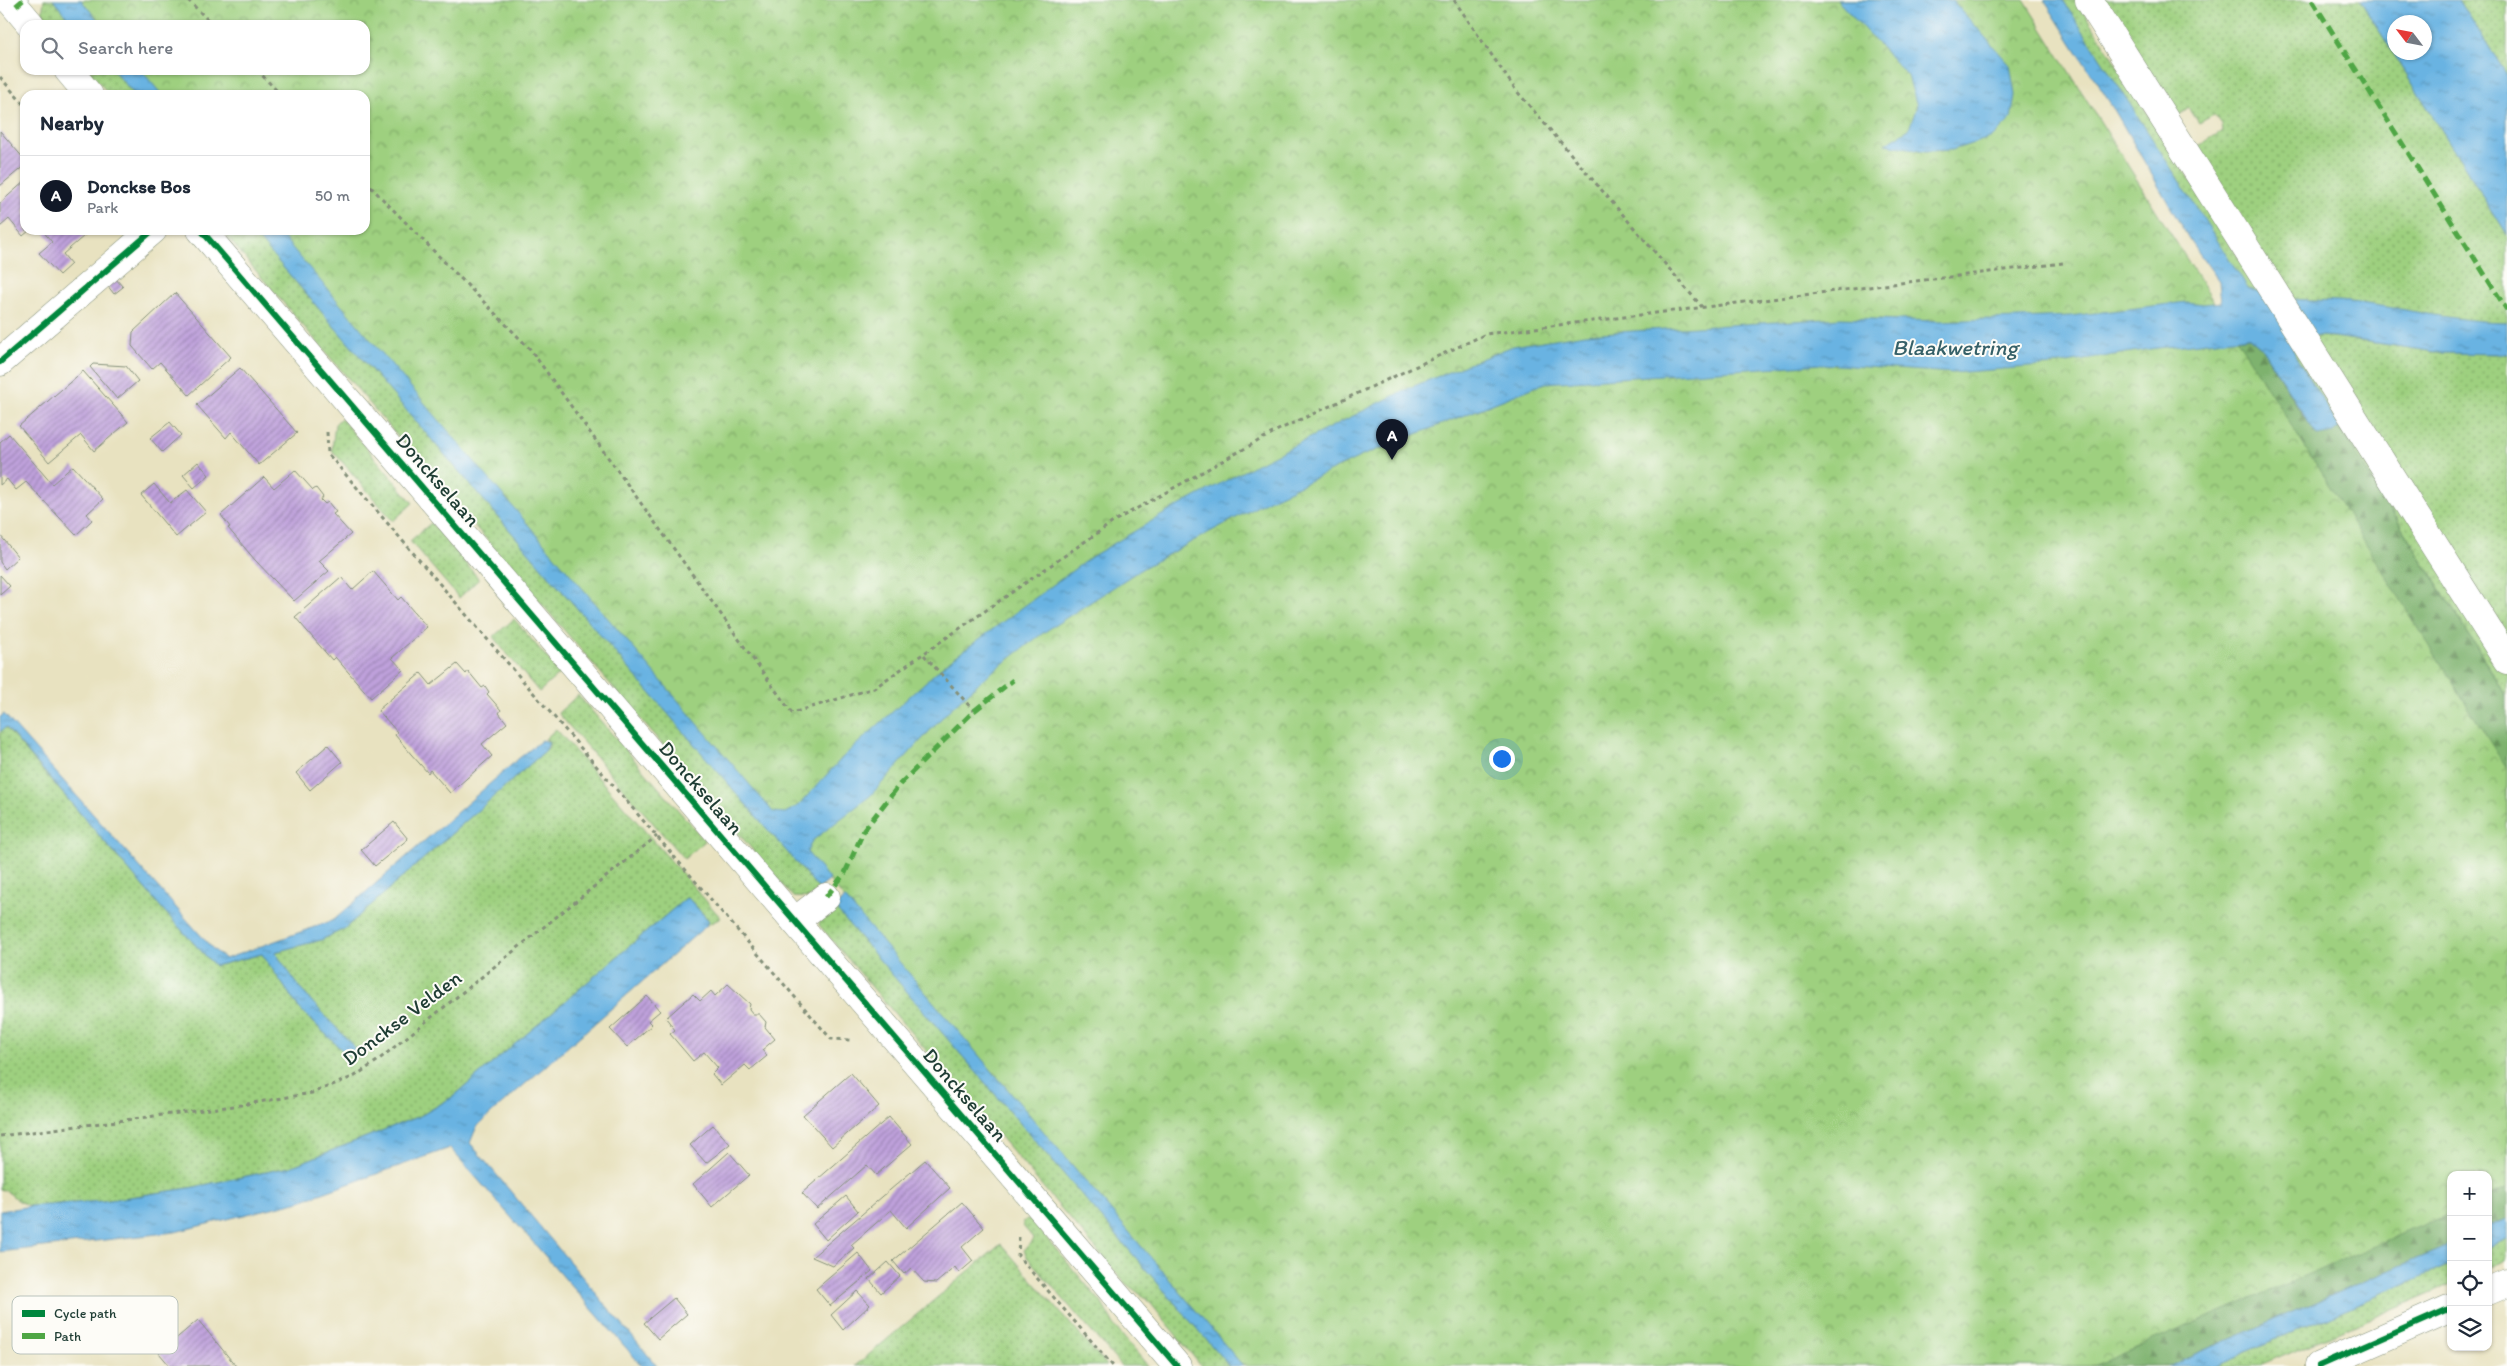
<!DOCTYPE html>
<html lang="en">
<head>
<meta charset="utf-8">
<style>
  body { margin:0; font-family:Itim,sans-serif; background:#f2f2f3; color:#1f2937 }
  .controls { position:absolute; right:15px; bottom:15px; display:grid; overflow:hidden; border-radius:10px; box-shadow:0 1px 4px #0004 }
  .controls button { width:45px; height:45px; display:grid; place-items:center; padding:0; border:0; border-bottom:1px solid #e0e1e3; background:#fff; color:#1f2937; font:25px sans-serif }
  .compass { position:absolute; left:2387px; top:15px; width:45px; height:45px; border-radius:50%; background:#fff; box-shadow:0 1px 4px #0004; rotate:302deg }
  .you { position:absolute; left:1501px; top:758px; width:18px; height:18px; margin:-12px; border:4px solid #fff; border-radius:50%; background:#1a73e8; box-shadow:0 0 0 8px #1a73e833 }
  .badge { display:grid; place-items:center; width:32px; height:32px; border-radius:50%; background:#111827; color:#fff; font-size:16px; font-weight:700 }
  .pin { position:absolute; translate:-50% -41px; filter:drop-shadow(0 1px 2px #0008) }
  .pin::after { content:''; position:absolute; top:26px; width:18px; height:15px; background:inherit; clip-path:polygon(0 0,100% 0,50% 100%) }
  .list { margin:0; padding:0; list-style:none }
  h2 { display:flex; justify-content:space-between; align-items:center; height:65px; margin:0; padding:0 20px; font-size:21px }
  h2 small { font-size:16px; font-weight:400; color:#747a83 }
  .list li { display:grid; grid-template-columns:32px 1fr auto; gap:15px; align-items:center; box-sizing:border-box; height:80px; padding:0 20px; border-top:1px solid #e0e1e3 }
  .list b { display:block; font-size:19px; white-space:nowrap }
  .list p { margin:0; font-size:16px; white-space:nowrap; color:#747a83 }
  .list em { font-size:16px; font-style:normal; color:#747a83 }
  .icon { flex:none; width:28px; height:28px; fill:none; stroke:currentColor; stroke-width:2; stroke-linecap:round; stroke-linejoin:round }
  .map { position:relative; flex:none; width:2507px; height:1366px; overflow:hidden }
  .search { position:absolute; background:#fff; box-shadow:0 1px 4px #0004; left:20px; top:20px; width:350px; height:55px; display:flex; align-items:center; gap:12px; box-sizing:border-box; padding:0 18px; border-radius:15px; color:#747a83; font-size:19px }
  .panel { position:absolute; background:#fff; box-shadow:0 1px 4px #0004; left:20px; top:90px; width:350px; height:145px; border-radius:15px }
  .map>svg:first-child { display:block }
</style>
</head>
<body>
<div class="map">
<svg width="2507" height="1366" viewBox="0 0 2507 1366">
  <defs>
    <pattern id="grass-dots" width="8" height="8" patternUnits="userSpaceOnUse" patternTransform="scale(1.25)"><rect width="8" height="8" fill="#9ed07f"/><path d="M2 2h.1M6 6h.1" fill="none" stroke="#80aa69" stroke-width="1.8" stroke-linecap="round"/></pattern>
    <pattern id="forest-firs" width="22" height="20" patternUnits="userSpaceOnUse" patternTransform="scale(1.25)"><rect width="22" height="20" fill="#7eb26e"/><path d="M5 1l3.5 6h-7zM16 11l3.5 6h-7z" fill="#67925b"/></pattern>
    <pattern id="park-crowns" width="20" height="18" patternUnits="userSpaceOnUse" patternTransform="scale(1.25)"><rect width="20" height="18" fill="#9ed07f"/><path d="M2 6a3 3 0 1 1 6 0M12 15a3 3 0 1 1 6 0" fill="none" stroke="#80aa69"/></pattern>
    <pattern id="water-ripples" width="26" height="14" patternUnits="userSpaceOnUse" patternTransform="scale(1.25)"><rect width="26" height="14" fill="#69b3e2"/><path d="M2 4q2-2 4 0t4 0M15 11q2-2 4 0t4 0" fill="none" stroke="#5693b8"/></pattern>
    <pattern id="building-hatch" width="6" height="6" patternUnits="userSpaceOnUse" patternTransform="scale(1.25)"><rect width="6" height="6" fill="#bfa1dc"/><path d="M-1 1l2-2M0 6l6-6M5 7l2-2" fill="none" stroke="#9b84b3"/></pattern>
  </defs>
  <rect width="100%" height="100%" fill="#fdfcf7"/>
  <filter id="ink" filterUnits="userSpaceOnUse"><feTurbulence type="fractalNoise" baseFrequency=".02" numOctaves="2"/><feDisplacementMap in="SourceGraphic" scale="10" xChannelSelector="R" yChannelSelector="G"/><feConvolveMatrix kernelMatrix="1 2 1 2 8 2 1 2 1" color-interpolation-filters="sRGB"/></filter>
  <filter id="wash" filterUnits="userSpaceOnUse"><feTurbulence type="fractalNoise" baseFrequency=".0096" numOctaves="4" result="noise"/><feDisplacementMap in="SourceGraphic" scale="20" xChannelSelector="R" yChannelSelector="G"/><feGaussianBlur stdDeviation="1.12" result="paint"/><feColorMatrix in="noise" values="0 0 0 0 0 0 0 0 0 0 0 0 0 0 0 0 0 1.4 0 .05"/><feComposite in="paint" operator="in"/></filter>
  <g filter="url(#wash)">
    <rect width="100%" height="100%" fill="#e8e2c0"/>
    <!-- grass -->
    <g fill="url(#grass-dots)" stroke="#5e865a">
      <polygon points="44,0 53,0 74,25 49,25 42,16"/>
      <polygon points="2063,0 2076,0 2263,296 2248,288 2238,275"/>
      <polygon points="2100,0 2360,0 2507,234 2507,322 2476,322 2349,302 2291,299 2194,149 2222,131 2221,124 2214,115 2199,123 2189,108 2175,118"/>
      <polygon points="2459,0 2507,0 2507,75"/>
      <polygon points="88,70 113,70 135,95 110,95"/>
      <polygon points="221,230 251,230 819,889 809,898 793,897"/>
      <polygon points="2287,334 2335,337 2443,353 2507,354 2507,696 2296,357"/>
      <polygon points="341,418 413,503 393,521 332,450 335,424"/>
      <polygon points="431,523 479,579 459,598 410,541"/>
      <polygon points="514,619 560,673 539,692 493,637"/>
      <polygon points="578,695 705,841 684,859 558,713"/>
      <path d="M5,727L166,913L215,966L262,954L299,1008L347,1055L317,1008L290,975L275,952L321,940L344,929L546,750L549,747V741L545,739L556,729L721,918L707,925L709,921L689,899L686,898L454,1096L422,1115L290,1167L189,1188L103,1201L31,1206C15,1203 12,1191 0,1189V732Z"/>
      <polygon points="834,907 1229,1366 1201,1366 1148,1300 1125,1283 819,925 822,913"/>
      <polygon points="1027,1219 1031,1220 1101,1302 1115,1327 1148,1366 1121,1366 1027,1257 1024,1250 1034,1239 1023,1226 1023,1222"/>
      <polygon points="2507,1240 2507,1259 2488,1268 2488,1248"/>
      <polygon points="1001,1244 1107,1366 855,1366 872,1352"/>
      <polygon points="2451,1264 2451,1284 2260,1366 2214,1366"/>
    </g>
    <!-- forest -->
    <g fill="url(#forest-firs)" stroke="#4e7851">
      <polygon points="2249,337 2261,347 2303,416 2333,433 2339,427 2507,696 2507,823 2150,349"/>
      <polygon points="2507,1078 2507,1219 2488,1227 2488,1175 2451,1175 2451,1244 2168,1366 1959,1366"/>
    </g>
    <!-- park -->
    <polygon fill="url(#park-crowns)" stroke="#5e865a" points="79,0 2024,0 2507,769 2507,1189 2488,1197 2488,1175 2451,1175 2451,1213 2094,1366 1243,1366 275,230 365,230 365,95 160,95 138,70 365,70 365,25 100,25"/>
    <!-- water -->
    <g fill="url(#water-ripples)" stroke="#44788b" fill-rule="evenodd">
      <polygon points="53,0 81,0 102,25 74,25"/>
      <polygon points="1837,0 1952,0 2010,65 2015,95 2011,119 1993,137 1952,150 1926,151 1885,144 1909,129 1917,106 1908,76"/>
      <path d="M2044,0H2063L2248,288C2279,304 2315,298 2349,302C2402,307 2453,322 2507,322V354L2443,353L2335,337L2288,334L2296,357L2339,427L2333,433L2317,436L2261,347L2249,337L2150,349L2054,365L1953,373L1822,364L1545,383L1364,455L1271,499L1143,568L1043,633L984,678L947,712L870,796L812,841L807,852L830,880L819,889L251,230H277L773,812L785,813L798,806L844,756L944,665L1091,557L1162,515L1253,466L1409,388L1513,346L1585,334L1728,325L1841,318L1939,321L2070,316L2186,302L2204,304L2221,302L2219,281L2189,239L2112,106Z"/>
      <path d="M2360,0H2459L2507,75V234ZM2394,22H2424V52H2394Z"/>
      <polygon points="113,70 141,70 162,95 135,95"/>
      <polygon points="4,714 212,948 225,959 334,920 518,759 542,740 549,742 546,750 344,929 321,940 275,952 303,992 355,1048 350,1055 347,1055 299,1008 262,954 215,966 166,913 6,727 0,732 0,717"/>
      <polygon points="686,898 689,899 709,921 707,925 477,1126 470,1143 657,1366 642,1366 450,1148 300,1201 175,1232 0,1252 0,1211 31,1206 103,1201 189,1188 290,1167 422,1115 454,1096"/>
      <polygon points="845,898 1243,1366 1229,1366 834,907"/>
      <polygon points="2507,1219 2507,1240 2488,1248 2488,1227"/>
      <polygon points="2451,1244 2451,1264 2214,1366 2168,1366"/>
    </g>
    <g id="blocks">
      <!-- building -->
      <g fill="url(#building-hatch)">
        <polygon points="0,131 25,160 25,165 0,186"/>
        <polygon points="25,181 25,230 30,230 23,236 9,219 0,227 0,203"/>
        <polygon points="42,230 91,230 63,254 71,264 59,275 39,253 52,242"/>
        <polygon points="115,278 123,287 114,294 107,285"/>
        <polygon points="175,293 231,357 189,395 160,362 152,369 132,346 133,332"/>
        <polygon points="93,364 126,366 138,381 117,399 90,367"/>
        <polygon points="240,368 297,433 259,465 231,432 226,438 197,405"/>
        <polygon points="83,371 128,422 94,451 81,435 49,462 19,426"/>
        <polygon points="170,422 181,435 162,452 150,438"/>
        <polygon points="9,434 52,484 73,466 103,499 87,514 92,520 76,535 26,482 16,490 7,479 0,485 0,442"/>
        <polygon points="198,462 209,475 194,488 183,475"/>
        <polygon points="295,470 313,490 316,488 323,497 321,500 325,504 328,502 336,512 333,514 351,534 319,561 329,571 294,601 255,560 228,528 230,527 221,515 264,477 274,488"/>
        <polygon points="154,484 170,503 187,490 206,512 176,537 141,495"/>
        <polygon points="0,535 18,557 5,569 0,562"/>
        <polygon points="373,571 398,600 401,597 427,627 392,658 403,670 371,698 335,657 332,660 295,617 341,577 352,590"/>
        <polygon points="0,575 10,586 0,595"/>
        <polygon points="457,664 466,674 468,671 482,688 485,686 489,692 487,694 501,710 499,713 507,723 482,744 492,756 450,793 430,770 428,773 411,754 395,735 397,732 378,710 421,673 431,685"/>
        <polygon points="328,745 342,762 310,790 296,773"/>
        <polygon points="394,822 408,839 375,866 361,850"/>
        <polygon points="728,984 750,1004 749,1009 753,1014 759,1014 766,1022 765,1027 775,1039 762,1050 767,1056 750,1070 745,1065 721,1085 712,1074 718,1068 704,1052 693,1061 670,1034 675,1030 666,1018 693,994 700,1001 711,991 715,996"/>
        <polygon points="647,996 660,1011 648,1021 652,1025 627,1047 610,1029"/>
        <polygon points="851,1073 879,1106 832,1147 803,1115"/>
        <polygon points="889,1117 912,1144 876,1175 867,1165 817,1209 802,1193"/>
        <polygon points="713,1125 730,1144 706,1163 690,1145"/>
        <polygon points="729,1152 749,1175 712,1207 693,1184"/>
        <polygon points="925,1160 950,1188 906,1228 891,1210 851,1245 854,1248 833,1266 812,1257"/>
        <polygon points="846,1196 858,1211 826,1240 813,1224"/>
        <polygon points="962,1202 984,1228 962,1247 973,1261 959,1273 955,1267 936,1283 924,1282 911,1268 904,1274 893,1261"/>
        <polygon points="858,1253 872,1271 830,1306 816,1289"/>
        <polygon points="888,1262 900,1276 881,1293 869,1279"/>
        <polygon points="857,1291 870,1305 843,1330 831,1315"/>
        <polygon points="674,1298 687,1314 658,1339 644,1323"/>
        <polygon points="198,1320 236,1366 170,1366 159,1353"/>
      </g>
    </g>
  </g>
  <g filter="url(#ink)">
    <use href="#blocks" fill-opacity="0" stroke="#84907a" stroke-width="1"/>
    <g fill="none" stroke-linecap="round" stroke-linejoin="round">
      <!-- minor casing -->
      <g stroke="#84907a" stroke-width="29">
        <g id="minor">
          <polyline points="10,0 31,25"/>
          <polyline points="2089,0 2507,660"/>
          <polyline points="68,70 89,95"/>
          <polyline points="201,230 1177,1366"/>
          <polyline points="0,362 153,230"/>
          <polyline points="795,921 826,897"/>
          <polyline points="2488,1291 2507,1283"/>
          <polyline points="2319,1366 2451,1308"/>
        </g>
      </g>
      <!-- path -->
      <g stroke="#84907a" stroke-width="3" stroke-dasharray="4 4" stroke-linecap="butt">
        <polyline points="188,0 213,25"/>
        <polyline points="1454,0 1515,89 1702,307"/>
        <polyline points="257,70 281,95"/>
        <polyline points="0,77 25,106"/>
        <polyline points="365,181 530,349 792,713 874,688 1116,520 1278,430 1486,334 2063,263"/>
        <polyline points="327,432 328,454 831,1039 851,1040"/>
        <polyline points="924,655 974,711"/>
        <polyline points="0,1136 241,1105 312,1093 355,1076 377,1061 657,836"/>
        <polyline points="1019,1237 1018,1256 1113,1366"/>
      </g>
      <!-- minor -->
      <use href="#minor" stroke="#fff" stroke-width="28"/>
      <!-- quiet -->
      <g stroke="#4fa644" stroke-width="5" stroke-dasharray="10 5" stroke-linecap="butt">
        <polyline points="2312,0 2507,310"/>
        <polyline points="16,6 23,0"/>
        <polyline points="826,897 845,873 864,830 900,784 974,711 1013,680"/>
      </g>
      <!-- cycleway casing -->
      <g stroke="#fdfcf7" stroke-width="9">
        <g id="cycleway">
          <polyline points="201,230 1177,1366"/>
          <polyline points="0,362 153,230"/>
          <polyline points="2319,1366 2451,1308"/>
        </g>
      </g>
      <!-- cycleway -->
      <use href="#cycleway" stroke="#00873e" stroke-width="6"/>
    </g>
  </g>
  <g text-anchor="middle" stroke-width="4" stroke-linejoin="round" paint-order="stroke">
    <!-- street labels -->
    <g font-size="21" fill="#1f3d34" stroke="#fdfcf7">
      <text transform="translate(438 480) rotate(49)" y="7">Donckselaan</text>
      <text transform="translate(701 788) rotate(49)" y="7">Donckselaan</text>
      <text transform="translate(402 1018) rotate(-37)" y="7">Donckse Velden</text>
      <text transform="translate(965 1095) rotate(49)" y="7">Donckselaan</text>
    </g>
    <!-- water labels -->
    <g font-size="22" font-style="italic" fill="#356068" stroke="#fdfcf7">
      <text x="1955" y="355">Blaakwetring</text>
    </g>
  </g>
  <!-- legend -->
  <rect x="12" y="1296" width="166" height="58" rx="8" fill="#fdfcf7" stroke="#bac3bc" stroke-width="1"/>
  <rect x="22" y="1310" width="23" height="7" fill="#00873e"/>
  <rect x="22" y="1333" width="23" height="6" fill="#4fa644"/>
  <g font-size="14" fill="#1f3d34">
    <text x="54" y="1318">Cycle path</text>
    <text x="54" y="1341">Path</text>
  </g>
</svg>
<div class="controls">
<button>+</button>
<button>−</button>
<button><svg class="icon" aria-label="locate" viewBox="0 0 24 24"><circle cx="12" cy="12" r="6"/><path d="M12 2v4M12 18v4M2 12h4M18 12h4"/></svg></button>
<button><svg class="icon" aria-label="layers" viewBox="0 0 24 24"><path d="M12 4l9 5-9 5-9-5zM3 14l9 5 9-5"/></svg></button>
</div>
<svg class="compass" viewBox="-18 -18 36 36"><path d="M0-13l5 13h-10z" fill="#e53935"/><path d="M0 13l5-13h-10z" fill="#747a83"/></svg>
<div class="you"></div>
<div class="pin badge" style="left:1392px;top:460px">A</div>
<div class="search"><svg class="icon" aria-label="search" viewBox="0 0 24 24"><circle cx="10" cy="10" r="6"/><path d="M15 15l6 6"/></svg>Search here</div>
<section class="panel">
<h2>Nearby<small></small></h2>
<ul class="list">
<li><span class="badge">A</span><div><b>Donckse Bos</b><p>Park</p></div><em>50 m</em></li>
</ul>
</section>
</div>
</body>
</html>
